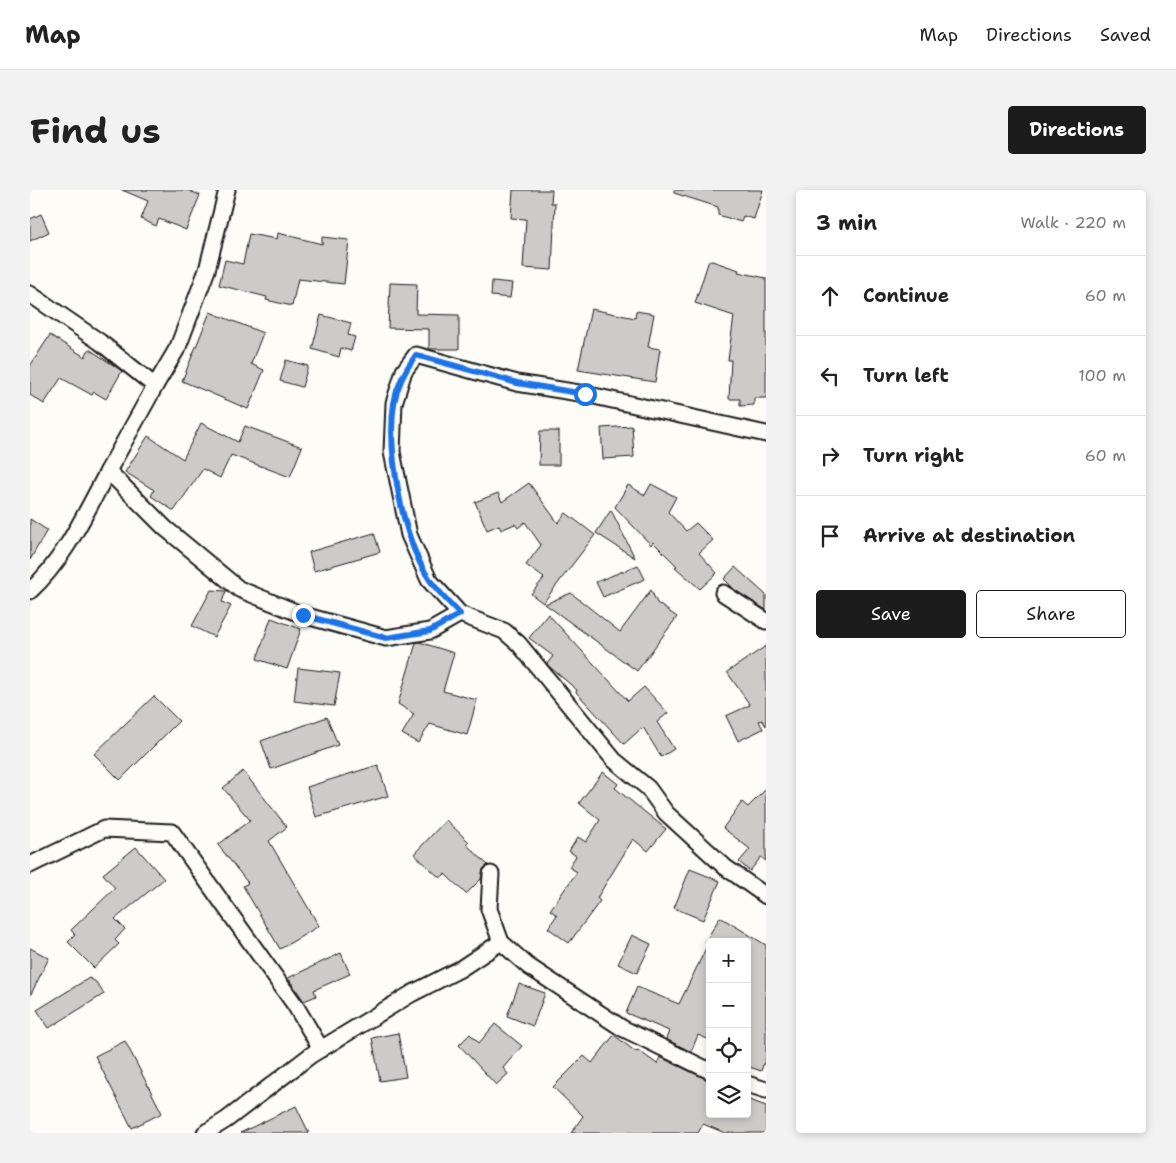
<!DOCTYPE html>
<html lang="en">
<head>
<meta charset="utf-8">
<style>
  body { margin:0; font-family:"Shantell Sans",sans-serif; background:#f2f2f2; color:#222 }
  .controls { position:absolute; right:15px; bottom:15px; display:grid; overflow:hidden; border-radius:5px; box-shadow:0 2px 8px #0003 }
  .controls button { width:45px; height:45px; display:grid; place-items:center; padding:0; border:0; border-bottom:1px solid #e0e0e0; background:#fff; color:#222; font:25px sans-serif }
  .stop { position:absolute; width:15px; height:15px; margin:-11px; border:4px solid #1a73e8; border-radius:50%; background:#fff }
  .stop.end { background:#1a73e8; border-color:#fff; box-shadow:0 1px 5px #0008 }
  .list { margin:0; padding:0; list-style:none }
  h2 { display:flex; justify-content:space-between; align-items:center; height:65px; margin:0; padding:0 20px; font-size:21px }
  h2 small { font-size:16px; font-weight:400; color:#767676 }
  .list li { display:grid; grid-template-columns:32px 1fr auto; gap:15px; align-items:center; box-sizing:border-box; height:80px; padding:0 20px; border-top:1px solid #e0e0e0 }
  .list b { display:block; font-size:19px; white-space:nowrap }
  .list em { font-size:16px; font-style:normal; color:#767676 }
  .actions { display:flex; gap:10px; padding:15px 20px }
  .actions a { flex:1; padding:11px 0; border:1px solid #1c1c1c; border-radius:5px; text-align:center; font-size:18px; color:#1c1c1c }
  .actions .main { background:#1c1c1c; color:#fff }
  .icon { flex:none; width:28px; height:28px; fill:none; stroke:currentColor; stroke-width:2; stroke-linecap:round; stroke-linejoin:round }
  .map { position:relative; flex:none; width:736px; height:943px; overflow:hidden; border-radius:5px }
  header { display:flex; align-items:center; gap:30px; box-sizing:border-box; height:70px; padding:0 25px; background:#fff; border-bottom:1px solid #e0e0e0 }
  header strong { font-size:24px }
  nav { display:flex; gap:28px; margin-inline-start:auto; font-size:18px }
  .intro { display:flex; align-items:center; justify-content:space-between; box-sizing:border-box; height:120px; padding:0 30px }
  h1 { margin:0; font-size:35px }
  .button { padding:12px 22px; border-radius:5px; background:#1c1c1c; color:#fff; font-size:18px; font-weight:700 }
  main { display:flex; gap:30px; padding:0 30px }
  aside { flex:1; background:#fff; border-radius:5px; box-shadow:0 2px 8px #0003 }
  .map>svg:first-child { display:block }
</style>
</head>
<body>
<header>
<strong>Map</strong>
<nav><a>Map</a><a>Directions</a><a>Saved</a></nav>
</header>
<div class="intro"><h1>Find us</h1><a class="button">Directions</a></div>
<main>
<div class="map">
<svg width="736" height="943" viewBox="0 0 736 943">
  <rect width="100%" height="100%" fill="#fdfcf7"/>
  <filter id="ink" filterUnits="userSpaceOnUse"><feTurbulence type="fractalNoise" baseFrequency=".02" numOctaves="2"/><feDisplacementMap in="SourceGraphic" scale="10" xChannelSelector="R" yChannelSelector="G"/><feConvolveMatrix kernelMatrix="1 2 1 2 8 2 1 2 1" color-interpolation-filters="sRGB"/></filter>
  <g filter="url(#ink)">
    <!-- building -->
    <g fill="#cccbc8" stroke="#1c1c1c">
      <polygon points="92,0 157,0 170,5 156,40 129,29 126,36 111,29 118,11"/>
      <polygon points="483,0 522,0 521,13 525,13 522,80 493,78 496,29 481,28"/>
      <polygon points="644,0 733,0 724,29 713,26 711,32 688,25 688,17 644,3"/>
      <polygon points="11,24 19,42 0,51 0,29"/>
      <polygon points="248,43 292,54 292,47 319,50 314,94 268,89 262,116 236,110 237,107 189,95 195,70 213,74 219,44 247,49"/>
      <polygon points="679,70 709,80 708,82 736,88 736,208 724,208 724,215 710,216 710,209 699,209 701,170 698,170 704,126 665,113"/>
      <polygon points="462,91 482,93 480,108 461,106"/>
      <polygon points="360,93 387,94 386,124 429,125 429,159 399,159 399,139 358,138"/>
      <polygon points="561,119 605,128 606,121 624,124 618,157 630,159 625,192 548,180"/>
      <polygon points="180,122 233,143 221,174 234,180 218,219 152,191"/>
      <polygon points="291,125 321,133 318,145 325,147 321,161 311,158 309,167 282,159"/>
      <polygon points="20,145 55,167 59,159 92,181 76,209 64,202 62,205 31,188 14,214 0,205 0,176"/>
      <polygon points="256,170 278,176 272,197 250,191"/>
      <polygon points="171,233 208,252 215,236 272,257 260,287 201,265 190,288 173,279 144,321 121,306 124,300 95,282 118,246 153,269"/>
      <polygon points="602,236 604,267 573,269 571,238"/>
      <polygon points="510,241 529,241 529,275 509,275"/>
      <polygon points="499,293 528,333 536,323 565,345 513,413 501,404 514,388 496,375 511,355 495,332 488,338 485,334 471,340 469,335 457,340 445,312 468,303 472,312"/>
      <polygon points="621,294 646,307 638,322 656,341 666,333 683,350 669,363 687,383 670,399 645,377 647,376 623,352 621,355 585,317 598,295 615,305"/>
      <polygon points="581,320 605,368 566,343"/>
      <polygon points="0,329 17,340 0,370"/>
      <polygon points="344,343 350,362 284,381 279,362"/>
      <polygon points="608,375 615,389 573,407 566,392"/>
      <polygon points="705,377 736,405 736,420 706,401 694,389"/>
      <polygon points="181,400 196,401 192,412 201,416 184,447 162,436"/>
      <polygon points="621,400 627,413 647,427 607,481 515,414 541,403 590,442"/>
      <polygon points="518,424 598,511 614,497 638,523 627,532 644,559 631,567 613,537 594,554 546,502 547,500 521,478 517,474 523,466 499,448"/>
      <polygon points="241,428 271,439 257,479 227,469"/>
      <polygon points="389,452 424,463 413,501 447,510 437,545 400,534 388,553 372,544 384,524 368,514 386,453"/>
      <polygon points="736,456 736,536 732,530 729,531 733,539 708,551 696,526 720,515 697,482"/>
      <polygon points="268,478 310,483 304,516 264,511"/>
      <polygon points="124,506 149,531 90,590 64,564"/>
      <polygon points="297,527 308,555 241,579 231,551"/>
      <polygon points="348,575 358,606 286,627 277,597"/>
      <polygon points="213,581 257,637 239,651 289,736 250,759 213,696 218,693 188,655 220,630 193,598"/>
      <polygon points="573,582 588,594 585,598 636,639 618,661 603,649 567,708 570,711 539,753 518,738 527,725 520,720 547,682 539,677 546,666 539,661 548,647 556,652 570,630 549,613"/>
      <polygon points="736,599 736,671 731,667 720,681 709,672 720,659 693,638 712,612 718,617"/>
      <polygon points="416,630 439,652 436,654 458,675 453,679 451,689 436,704 415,684 410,688 384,664"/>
      <polygon points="106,657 134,689 85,729 95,739 85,750 89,754 64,778 38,752 45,745 41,740 85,698 73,684"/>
      <polygon points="660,679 690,691 673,730 644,718"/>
      <polygon points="690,727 736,755 736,867 731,881 717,876 717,752 680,752 680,850 668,845 661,862 636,849 639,841 596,823 607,797 649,814 679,752 675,752"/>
      <polygon points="602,745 621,754 607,783 588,774"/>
      <polygon points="0,758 19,768 0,806"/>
      <polygon points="311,763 320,784 284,800 286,806 274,811 258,788"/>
      <polygon points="59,788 66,792 74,804 19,838 7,820"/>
      <polygon points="489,794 515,803 503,836 477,826"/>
      <polygon points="465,834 492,856 473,878 478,884 466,895 429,855 440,844 449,853"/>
      <polygon points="368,843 376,887 350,891 342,848"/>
      <polygon points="584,845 606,862 608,860 627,874 630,867 680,891 680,924 717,924 717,909 736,916 736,943 695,943 673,934 668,943 541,943 553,926 523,897 554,866 562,873"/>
      <polygon points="95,851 132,923 102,938 65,866"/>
      <polygon points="266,916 279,943 210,943"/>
    </g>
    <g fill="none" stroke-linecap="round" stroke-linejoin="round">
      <!-- street casing -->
      <g stroke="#1c1c1c" stroke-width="19">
        <g id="street">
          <polyline points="0,104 70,152 125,196 78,281 135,338 209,399 273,425 356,448 400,441 430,424"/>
          <polyline points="125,196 148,157 177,80 197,0"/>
          <polyline points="736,244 555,204 487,193 386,165 374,181 364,213 362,262 379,345 399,390 430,424 474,441 489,454 584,570 618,598 636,623 695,677 736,706"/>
          <path d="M0,401C35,369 56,322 78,281"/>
          <polyline points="693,403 736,431"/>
          <polyline points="0,675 74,639 142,642 265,815 291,859"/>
          <polyline points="461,684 459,719 471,752 498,776 592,838 680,881"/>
          <polyline points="717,894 736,900"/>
          <polyline points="175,943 196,930 281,865 381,804 430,779 471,752"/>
        </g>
      </g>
      <!-- street -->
      <use href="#street" stroke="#fdfcf7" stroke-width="15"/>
    </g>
  </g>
  <g fill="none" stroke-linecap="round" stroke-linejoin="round" filter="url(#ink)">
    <!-- route -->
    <path stroke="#1a73e8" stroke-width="6" d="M273,425L356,448L400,441L430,424C420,413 408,402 400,390C372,350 357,261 364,213C367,195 375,180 386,165L487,193L555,204"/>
  </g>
</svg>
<div class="controls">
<button>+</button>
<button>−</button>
<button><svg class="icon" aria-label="locate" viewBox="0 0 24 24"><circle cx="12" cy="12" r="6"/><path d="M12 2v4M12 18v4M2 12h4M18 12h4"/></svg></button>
<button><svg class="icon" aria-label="layers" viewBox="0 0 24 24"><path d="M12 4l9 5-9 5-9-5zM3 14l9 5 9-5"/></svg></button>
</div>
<div class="stop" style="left:555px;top:204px"></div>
<div class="stop end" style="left:273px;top:425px"></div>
</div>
<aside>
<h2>3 min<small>Walk · 220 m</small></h2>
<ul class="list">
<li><svg class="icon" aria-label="ahead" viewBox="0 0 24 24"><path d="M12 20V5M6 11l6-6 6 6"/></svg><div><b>Continue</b></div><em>60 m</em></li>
<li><svg class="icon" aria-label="left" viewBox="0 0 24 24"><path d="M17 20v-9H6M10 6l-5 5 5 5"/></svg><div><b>Turn left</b></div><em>100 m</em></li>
<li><svg class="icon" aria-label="right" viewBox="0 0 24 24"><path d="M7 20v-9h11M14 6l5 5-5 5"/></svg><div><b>Turn right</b></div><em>60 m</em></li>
<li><svg class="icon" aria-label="arrive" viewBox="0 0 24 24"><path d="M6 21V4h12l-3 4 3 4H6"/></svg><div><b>Arrive at destination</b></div></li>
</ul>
<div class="actions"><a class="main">Save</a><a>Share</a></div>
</aside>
</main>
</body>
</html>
